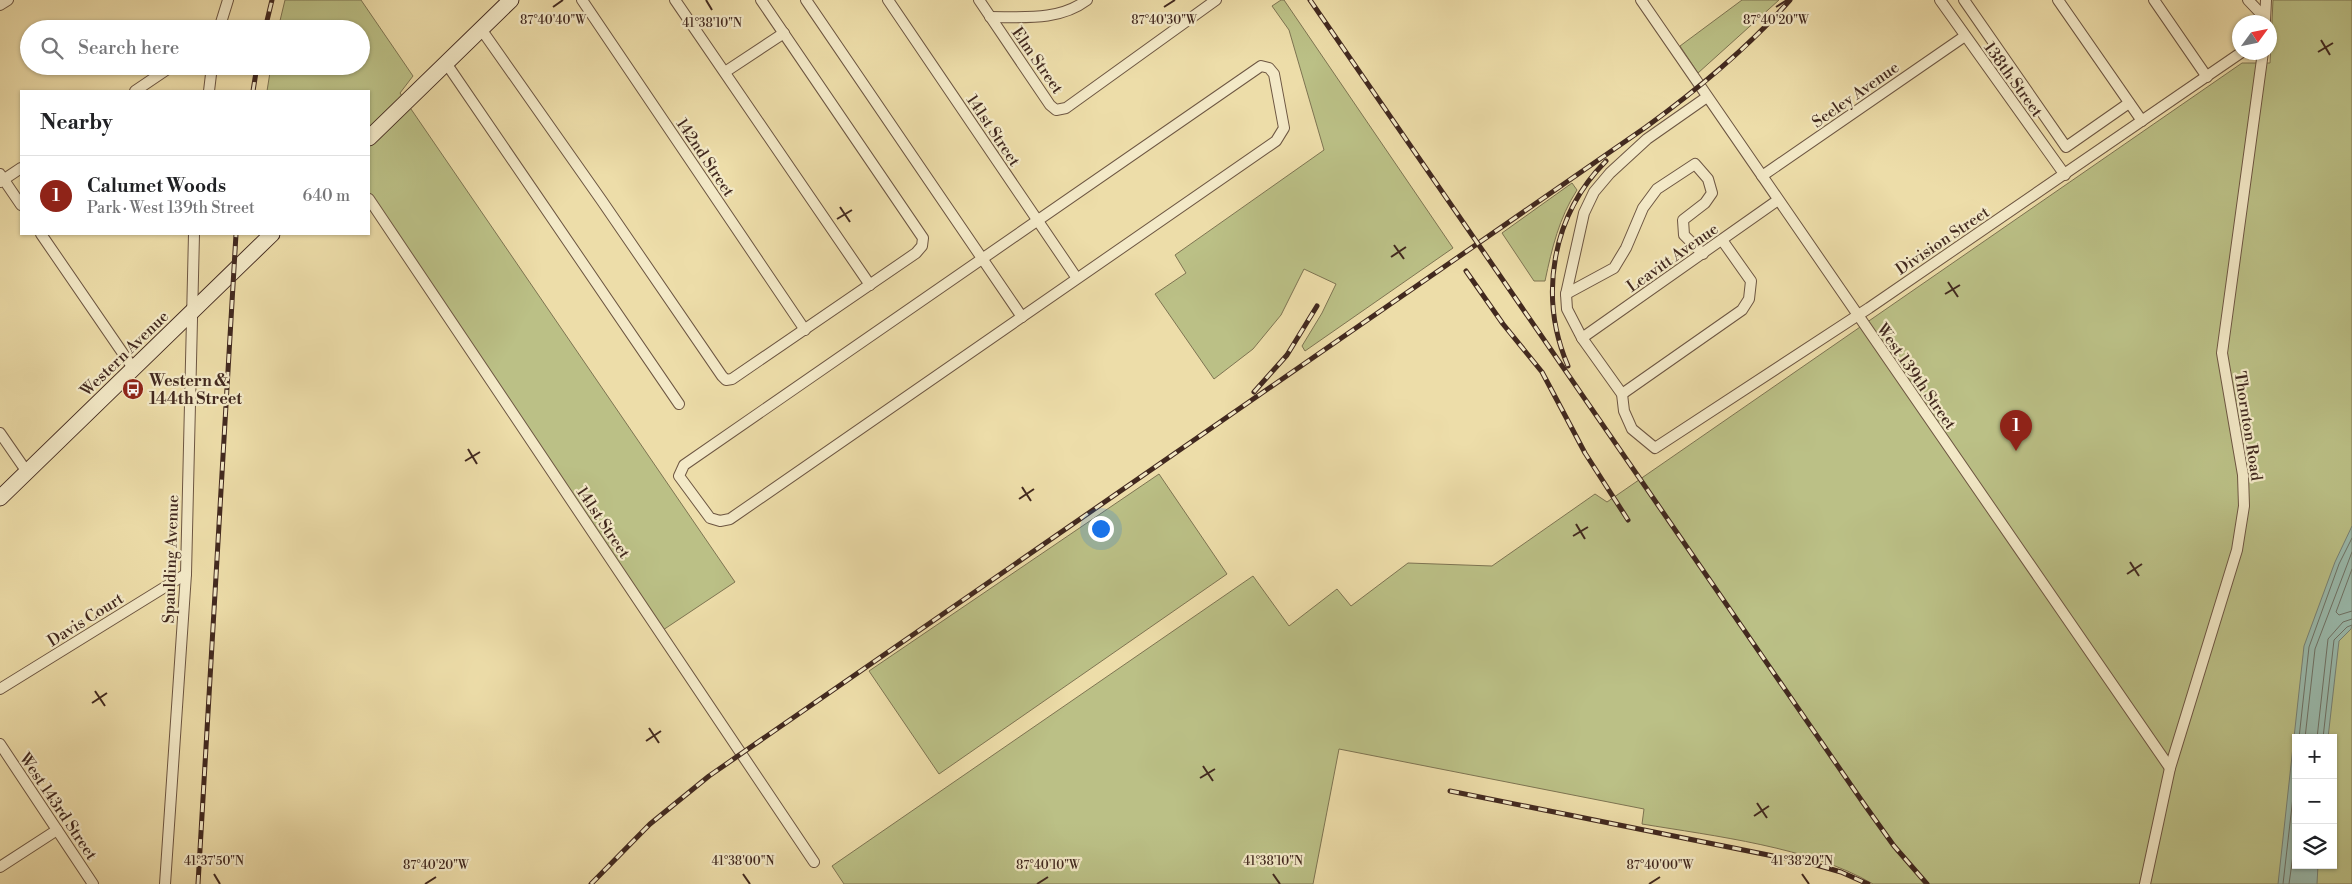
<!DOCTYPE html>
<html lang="en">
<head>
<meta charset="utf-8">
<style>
  body { margin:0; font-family:"Libre Bodoni",serif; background:#f6f6f6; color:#202124 }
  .controls { position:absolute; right:15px; bottom:15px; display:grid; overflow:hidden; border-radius:0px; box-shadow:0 1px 4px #0004 }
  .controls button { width:45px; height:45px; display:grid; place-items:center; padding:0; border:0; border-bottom:1px solid #e0e0e0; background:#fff; color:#202124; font:25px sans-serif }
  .compass { position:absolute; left:2232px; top:15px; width:45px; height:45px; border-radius:50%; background:#fff; box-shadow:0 1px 4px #0004; rotate:57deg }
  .you { position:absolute; left:1100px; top:528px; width:18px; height:18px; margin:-12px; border:4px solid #fff; border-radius:50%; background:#1a73e8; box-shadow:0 0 0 8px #1a73e833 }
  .badge { display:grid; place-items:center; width:32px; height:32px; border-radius:50%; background:#8f2418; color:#fff; font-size:16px; font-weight:700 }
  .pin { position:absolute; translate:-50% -41px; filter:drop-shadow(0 1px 2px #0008) }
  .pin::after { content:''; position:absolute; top:26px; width:18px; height:15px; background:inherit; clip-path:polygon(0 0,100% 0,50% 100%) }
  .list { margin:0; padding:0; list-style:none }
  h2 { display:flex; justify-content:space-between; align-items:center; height:65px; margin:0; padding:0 20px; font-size:21px }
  h2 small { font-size:16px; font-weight:400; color:#757577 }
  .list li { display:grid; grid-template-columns:32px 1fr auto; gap:15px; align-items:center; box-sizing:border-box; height:80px; padding:0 20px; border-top:1px solid #e0e0e0 }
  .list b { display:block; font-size:19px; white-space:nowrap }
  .list p { margin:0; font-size:16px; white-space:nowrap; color:#757577 }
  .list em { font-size:16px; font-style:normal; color:#757577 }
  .icon { flex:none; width:28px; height:28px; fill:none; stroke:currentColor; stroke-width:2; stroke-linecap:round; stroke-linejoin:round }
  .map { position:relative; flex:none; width:2352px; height:884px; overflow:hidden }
  .search { position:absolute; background:#fff; box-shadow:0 1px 4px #0004; left:20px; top:20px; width:350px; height:55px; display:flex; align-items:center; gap:12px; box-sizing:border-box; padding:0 18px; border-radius:28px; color:#757577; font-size:19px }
  .panel { position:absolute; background:#fff; box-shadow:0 1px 4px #0004; left:20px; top:90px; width:350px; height:145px; border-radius:0px }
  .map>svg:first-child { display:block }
</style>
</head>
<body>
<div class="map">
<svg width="2352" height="884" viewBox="0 0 2352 884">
  <rect width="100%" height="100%" fill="#eddda9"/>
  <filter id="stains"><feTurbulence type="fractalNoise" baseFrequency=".004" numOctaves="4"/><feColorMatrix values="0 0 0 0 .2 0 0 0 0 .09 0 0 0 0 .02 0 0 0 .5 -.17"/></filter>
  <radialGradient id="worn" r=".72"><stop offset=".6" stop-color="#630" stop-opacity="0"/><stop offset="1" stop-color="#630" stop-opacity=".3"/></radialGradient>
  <!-- green -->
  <g fill="#bbc086" stroke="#7e7452" fill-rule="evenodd">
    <polygon points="285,0 361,0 413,76 400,93 735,582 660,632 369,199 369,91 267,91 271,66 361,66 361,29 278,29"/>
    <polygon points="1281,0 1284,0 1453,248 1305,351 1302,346 1322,313 1336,284 1304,269 1281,315 1253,349 1214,379 1155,294 1186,273 1175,255 1324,150 1289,30 1272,6"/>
    <polygon points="1742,0 1779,0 1698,73 1680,46"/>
    <path d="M2273,0H2352V884H1873C1810,847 1714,836 1642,824L1644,809L1339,749L1313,884H844L832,866L1253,576L1289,626L1337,589L1351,606L1408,563L1492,566L1595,494L1607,502L2242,63H2270ZM2296,738H2333V865H2296Z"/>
    <path d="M1572,183L1577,190C1559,218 1552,248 1545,281H1534L1502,233Z"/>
    <polygon points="1159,474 1227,574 939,774 869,671"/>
  </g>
  <!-- water -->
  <polygon fill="#9abbae" stroke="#778175" points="2352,526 2352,625 2351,629 2339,641 2328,738 2296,738 2296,865 2318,865 2317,884 2278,884 2304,646 2335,562"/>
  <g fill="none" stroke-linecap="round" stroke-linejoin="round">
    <!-- shore -->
    <g stroke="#6e7266" stroke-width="1">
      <polyline points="2352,569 2336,612 2339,615 2352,611"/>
      <polyline points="2299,738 2309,647 2339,564 2352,538"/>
      <polyline points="2305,738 2315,649 2352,552"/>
      <polyline points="2317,738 2328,639 2343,622 2352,619"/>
      <polyline points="2323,738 2334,640 2347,627 2352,625"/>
      <polyline points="2283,884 2296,771"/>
      <polyline points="2289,884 2296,834"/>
    </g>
    <!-- minor casing -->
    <g stroke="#6d5642" stroke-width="12">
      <g id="minor">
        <polyline points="582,0 805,330"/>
        <polyline points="675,0 870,285"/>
        <polyline points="806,0 1022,317"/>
        <polyline points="888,0 1076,277"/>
        <polyline points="979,0 1050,105 1056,110 1066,108 1216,0"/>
        <polyline points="1641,0 2170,768"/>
        <polyline points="1940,0 2065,175"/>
        <polyline points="1964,0 2066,147 2129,103"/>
        <polyline points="2058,0 2142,121"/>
        <polyline points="2154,0 2207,77"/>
        <polyline points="2248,0 2265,18"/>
        <polyline points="0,5 8,0"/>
        <path d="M990,17C1024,17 1059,21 1087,0"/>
        <polyline points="2265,21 2266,0"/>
        <polyline points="219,29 228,0"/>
        <polyline points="481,29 602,201 722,376 726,380 732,379 916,253 922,246 923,238 761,0"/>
        <polyline points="446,63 679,404"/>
        <polygon points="1261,66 1269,68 1274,74 1284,128 1276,141 730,519 720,521 710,518 679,476 684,465"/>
        <polyline points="725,72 784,33"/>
        <polyline points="135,91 172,66"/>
        <polyline points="209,91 212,66"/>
        <polyline points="1707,97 1647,139 1610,173 1594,192 1584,213 1566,294 1567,309 1582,338 1622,394 1624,411 1632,429 1655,448 1869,308 2242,52"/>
        <polyline points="0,174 21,205"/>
        <polyline points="1762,176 1965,36"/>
        <polyline points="0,182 21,168"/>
        <polyline points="369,199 814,862"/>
        <polyline points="41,234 133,368"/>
        <polyline points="1566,294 1614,268 1626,248 1643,208 1657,189 1695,164 1708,179 1712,193 1705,203 1683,220 1684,235 1703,254"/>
        <polyline points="1582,338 1778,200"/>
        <polyline points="1622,394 1742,310 1749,299 1751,281 1722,240"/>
        <polyline points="0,433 27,472"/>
        <polyline points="0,689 186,574"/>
        <polyline points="0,744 93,884"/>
        <polyline points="0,867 57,830"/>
        <polyline points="165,884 186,574 194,234"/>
        <polyline points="2145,884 2170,768 2237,550 2244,506 2243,475 2222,353 2263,52"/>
      </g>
    </g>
    <!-- secondary casing -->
    <g stroke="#42291f" stroke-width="17">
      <g id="secondary">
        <polyline points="369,138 511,0"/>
        <polyline points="0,498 272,234"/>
      </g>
    </g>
    <!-- minor -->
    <use href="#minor" stroke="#f3e9c7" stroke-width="10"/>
    <!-- secondary -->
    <use href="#secondary" stroke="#f3e9c7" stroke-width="15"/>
    <!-- rail casing -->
    <g stroke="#42291f" stroke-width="5">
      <g id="rail">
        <polyline points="1310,0 1864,804 1894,846 1927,884"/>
        <polyline points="265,29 272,0"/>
        <polyline points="253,91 257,66"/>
        <polyline points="1466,271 1503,324 1542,372 1585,453 1628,520"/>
        <path d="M1568,366C1538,296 1552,215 1606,161"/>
        <polyline points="1254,392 1287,355 1317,306"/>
        <polyline points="1450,791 1813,864 1841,872 1868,884"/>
        <polyline points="198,884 236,234"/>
        <path d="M591,884L650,824L709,776L1646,127C1698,89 1747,49 1790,0"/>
      </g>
    </g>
    <!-- rail -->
    <use href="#rail" stroke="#f3e9c7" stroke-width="3" stroke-dasharray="9" stroke-linecap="butt"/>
  </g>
  <!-- ticks -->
  <path fill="none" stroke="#42291f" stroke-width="2" d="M706,0L712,10M553,7L563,0M1164,7L1175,0M1776,7L1787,0M2321,40L2330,55M2318,52L2333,43M840,207L850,222M837,219L852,210M1394,245L1404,259M1391,257L1406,247M1948,282L1958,297M1945,294L1960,285M468,449L477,464M465,461L480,452M1022,487L1031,501M1019,499L1034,489M1576,524L1585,539M1573,536L1588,527M2130,562L2139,576M2127,574L2142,564M95,691L105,706M92,703L107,693M649,728L659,743M646,741L661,731M1203,766L1213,781M1200,778L1215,769M1757,803L1767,818M1754,816L1769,806M214,874L220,884M743,874L750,884M1273,874L1280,884M1802,874L1809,884M425,884L436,877M1037,884L1048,877M1649,884L1660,877"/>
  <!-- icons -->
  <defs>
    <g id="bus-disc" transform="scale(1.125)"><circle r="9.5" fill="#8f2418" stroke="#f3e9c7"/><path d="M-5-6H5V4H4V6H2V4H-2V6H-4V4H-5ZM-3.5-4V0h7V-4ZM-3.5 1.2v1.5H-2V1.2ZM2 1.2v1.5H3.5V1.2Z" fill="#fff"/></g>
  </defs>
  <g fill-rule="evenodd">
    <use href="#bus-disc" x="133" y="389"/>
  </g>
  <g text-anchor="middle" stroke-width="4.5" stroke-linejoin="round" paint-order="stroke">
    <!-- street labels -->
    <g font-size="16" fill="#42291f" stroke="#f3e9c7">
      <text transform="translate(1038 60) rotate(55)" y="6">Elm Street</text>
      <text transform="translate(2014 79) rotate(54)" y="6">138th Street</text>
      <text transform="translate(1855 94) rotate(-35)" y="6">Seeley Avenue</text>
      <text transform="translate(994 130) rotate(56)" y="6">141st Street</text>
      <text transform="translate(706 157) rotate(56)" y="6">142nd Street</text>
      <text transform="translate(1942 240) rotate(-34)" y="6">Division Street</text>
      <text transform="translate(1672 257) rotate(-35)" y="6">Leavitt Avenue</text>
      <text transform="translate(124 353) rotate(-44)" y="6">Western Avenue</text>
      <text transform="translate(1917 376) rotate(55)" y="6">West 139th Street</text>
      <text transform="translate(2249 426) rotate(81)" y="6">Thornton Road</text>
      <text transform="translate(604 522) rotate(56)" y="6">141st Street</text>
      <text transform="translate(170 559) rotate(-88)" y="6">Spaulding Avenue</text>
      <text transform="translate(85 619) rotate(-32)" y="6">Davis Court</text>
      <text transform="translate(59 806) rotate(56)" y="6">West 143rd Street</text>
    </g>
    <!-- poi labels -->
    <g font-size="16" font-weight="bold" fill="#42291f" stroke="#f3e9c7" text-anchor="start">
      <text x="149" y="386">Western &amp;<tspan x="149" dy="18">144th Street</tspan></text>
    </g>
  </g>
  <g font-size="12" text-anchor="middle" fill="#42291f" stroke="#f3e9c7" stroke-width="4.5" stroke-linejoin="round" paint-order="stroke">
    <text x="553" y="24">87°40'40"W</text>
    <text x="1164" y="24">87°40'30"W</text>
    <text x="1776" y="24">87°40'20"W</text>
    <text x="712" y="27">41°38'10"N</text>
    <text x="214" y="865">41°37'50"N</text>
    <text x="743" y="865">41°38'00"N</text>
    <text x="1273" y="865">41°38'10"N</text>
    <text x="1802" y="865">41°38'20"N</text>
    <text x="436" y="869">87°40'20"W</text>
    <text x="1048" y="869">87°40'10"W</text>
    <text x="1660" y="869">87°40'00"W</text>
  </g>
  <rect width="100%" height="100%" filter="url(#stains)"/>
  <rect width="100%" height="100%" fill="url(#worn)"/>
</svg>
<div class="controls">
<button>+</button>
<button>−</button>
<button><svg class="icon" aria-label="layers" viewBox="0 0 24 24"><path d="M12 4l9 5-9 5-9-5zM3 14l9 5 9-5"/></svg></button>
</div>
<svg class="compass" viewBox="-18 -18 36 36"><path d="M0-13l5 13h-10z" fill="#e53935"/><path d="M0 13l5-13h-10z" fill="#757577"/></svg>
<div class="you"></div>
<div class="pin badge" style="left:2016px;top:451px">1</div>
<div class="search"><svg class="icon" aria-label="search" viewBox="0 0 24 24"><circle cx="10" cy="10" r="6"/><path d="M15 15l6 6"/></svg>Search here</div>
<section class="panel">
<h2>Nearby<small></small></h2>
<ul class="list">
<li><span class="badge">1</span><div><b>Calumet Woods</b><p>Park · West 139th Street</p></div><em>640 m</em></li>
</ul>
</section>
</div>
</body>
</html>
